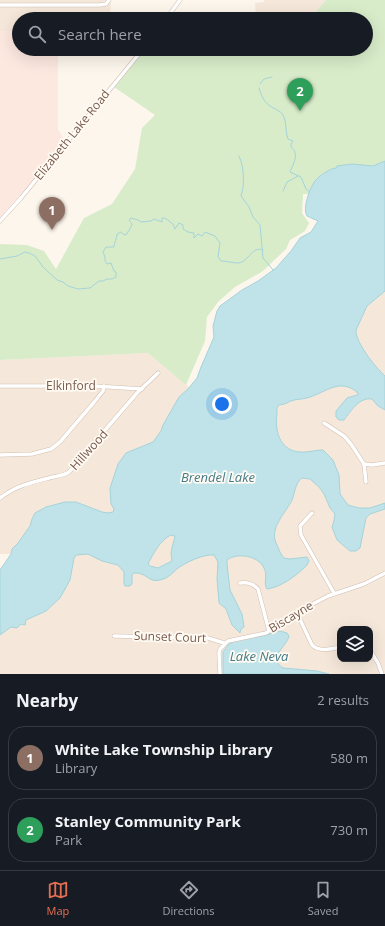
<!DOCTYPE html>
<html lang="en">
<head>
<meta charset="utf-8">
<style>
  body { margin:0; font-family:"Open Sans",sans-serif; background:#242831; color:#f1f3f6 }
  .controls { position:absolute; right:12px; bottom:12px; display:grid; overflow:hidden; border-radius:8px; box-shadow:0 4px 16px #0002 }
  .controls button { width:36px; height:36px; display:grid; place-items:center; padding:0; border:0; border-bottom:1px solid #363941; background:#171b24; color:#f1f3f6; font:20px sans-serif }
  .you { position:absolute; left:222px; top:404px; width:14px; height:14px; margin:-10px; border:3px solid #fff; border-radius:50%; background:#1a73e8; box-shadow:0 0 0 6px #1a73e833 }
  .badge { display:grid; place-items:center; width:26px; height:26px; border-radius:50%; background:#e76f51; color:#fff; font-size:13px; font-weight:700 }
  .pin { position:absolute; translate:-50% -33px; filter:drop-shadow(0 1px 2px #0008) }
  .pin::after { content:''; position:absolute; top:21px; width:14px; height:12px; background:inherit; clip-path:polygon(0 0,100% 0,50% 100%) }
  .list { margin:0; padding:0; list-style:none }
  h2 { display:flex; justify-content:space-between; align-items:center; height:52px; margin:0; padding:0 16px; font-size:17px }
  h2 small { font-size:13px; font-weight:400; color:#9ea1a6 }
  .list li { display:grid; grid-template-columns:26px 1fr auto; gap:12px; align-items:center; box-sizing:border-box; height:64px; margin:0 8px 8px; padding:0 8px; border:1px solid #363941; border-radius:16px }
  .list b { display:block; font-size:15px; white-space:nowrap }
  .list p { margin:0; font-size:13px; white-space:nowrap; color:#9ea1a6 }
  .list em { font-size:13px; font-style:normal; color:#9ea1a6 }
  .icon { flex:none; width:22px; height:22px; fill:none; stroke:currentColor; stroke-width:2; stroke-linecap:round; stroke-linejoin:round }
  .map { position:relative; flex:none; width:385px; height:674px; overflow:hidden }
  .search { position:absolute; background:#171b24; box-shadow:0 4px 16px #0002; left:12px; right:12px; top:12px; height:44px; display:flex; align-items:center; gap:10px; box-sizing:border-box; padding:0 14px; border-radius:22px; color:#9ea1a6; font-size:15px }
  .sheet { height:196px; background:#171b24 }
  nav { display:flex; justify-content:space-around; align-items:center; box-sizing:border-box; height:56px; border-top:1px solid #363941; background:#171b24; font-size:11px; color:#9ea1a6 }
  nav a { display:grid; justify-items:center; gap:2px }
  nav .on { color:#e76f51 }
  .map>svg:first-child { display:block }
</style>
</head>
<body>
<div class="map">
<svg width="385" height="674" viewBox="0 0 385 674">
  <rect width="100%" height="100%" fill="#fdf6ec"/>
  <!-- residential -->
  <g fill="#f5e8da" fill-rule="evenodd">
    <polygon points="0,0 111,0 110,19 19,19 19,31 0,31"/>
    <polygon points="264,0 326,0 310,19 256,19 255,3 264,2"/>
    <path d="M385,236V674H0V613L22,554H0V360L148,353L202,398L237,432ZM340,629H370V659H340Z"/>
  </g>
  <!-- commercial -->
  <polygon fill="#fde8e0" points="0,31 19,31 19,49 58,49 58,129 64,140 24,191 0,217"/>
  <!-- green -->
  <polygon fill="#d8ecc9" points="326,0 385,0 385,193 303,194 302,213 309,223 305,231 290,240 286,249 263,271 235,287 218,302 207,317 205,341 186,385 148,353 0,360 0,244 27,245 44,251 56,269 84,218 112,204 135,169 142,128 155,115 114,87 145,49 366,49 366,19 310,19"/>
  <!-- water -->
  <g fill="#bfe3e8" stroke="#a5d3da" fill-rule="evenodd">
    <path d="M385,161V291L367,306L356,330C355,342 376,368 385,376V410L378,406L372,399C359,397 351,411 344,420H339L336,417V411L347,398L357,395L358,394L357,392C340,378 326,392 310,397C305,399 299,399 294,400C289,401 285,405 279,405C276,408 277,410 277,414C275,428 278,446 294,451C304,454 313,450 323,450L333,460L339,475L340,494L348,505L359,508H370L385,503V509L370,514L366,518L360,548L356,551H350L337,540L332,527L334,521L335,514L330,508L324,494L319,487L310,479L302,478C295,483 295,493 292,500C285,514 268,529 277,545C279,549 280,554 284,558L290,559L307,557L309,561L307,565C297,575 282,587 267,589C263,584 268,575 264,568C259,556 237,552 227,560V564L230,590L242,614L244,627L241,629L240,633L232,625L226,609L219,603L217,579L218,562L214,555C203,554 187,562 178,568C172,573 169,578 160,580C148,583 147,572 134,573L132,575V584L130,586H125L124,584V572L118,565L102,561L88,554L76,555L74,558L70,580L60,598L46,611L26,620L25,625L21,624L17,628L11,627L0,635V570L11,554L12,549L18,543L30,526L32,519L35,513L46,507L65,502H76L102,512L108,513L113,512L114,509L111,504L110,488L118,464L126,453L153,442L161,431L163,425L179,397L188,389L197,378L201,367L214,337L213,326L217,311L220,306L242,290L258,281L276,268L291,251L300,238L311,232L318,221L307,216C302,208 310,188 315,181C320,175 327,171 334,168L335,169L337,166L352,164L373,166ZM171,535L175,536L171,552L172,561L158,568L150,566L148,564C153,554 161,539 171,535Z"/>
    <path d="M280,631L287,633L289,636C287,646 267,658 283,668L317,671L329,674H223V652L228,645L234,641L262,636Z"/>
  </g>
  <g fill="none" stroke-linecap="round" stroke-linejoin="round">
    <!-- stream -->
    <g stroke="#a5d3da" stroke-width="1">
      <polyline points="260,84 264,79 272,77"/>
      <path d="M259,88C261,95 264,102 270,106C274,109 281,111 283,115C287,123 285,131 288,139L293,141L291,144V147C300,154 293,164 290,172L301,177L306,189L310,192"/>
      <path d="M239,156C244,166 245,185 241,196L249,207L253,217L260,225L263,258L273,270"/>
      <polyline points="283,191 287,182 298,176"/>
      <path d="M0,259L17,256L25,252L29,253L35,256L43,267L57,280L63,282L68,286L78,289L90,288L99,281H103L107,279H112L116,277V272L114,271L111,263L107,264L105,261V257L103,252L106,247H114C114,242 117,239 117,234L121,232L123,234L126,235L131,227L132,224L129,220L131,218L138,220L141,222L151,221L154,219L162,222V218H165L173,224L175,229L179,223L183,225V229L188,232L194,233V238L198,234L202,236L205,232L215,236L220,243L218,257L221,261C226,261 233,263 238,263C249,262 252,245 263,250"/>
    </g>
    <!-- minor casing -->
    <g stroke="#d1beb0" stroke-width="4.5">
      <g id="minor">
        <polyline points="0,5 100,5 106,4 109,0"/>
        <polyline points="166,19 180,0"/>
        <polyline points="0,221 21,198 143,49"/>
        <polyline points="0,386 94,386 142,389"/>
        <polyline points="324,423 344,436 351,444 364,464 366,482"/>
        <polyline points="0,455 32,454 51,449 60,442 95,401 103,391 104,386"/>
        <polyline points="364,464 372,465 385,463"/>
        <path d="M0,498C16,486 29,483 49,478C56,476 63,476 69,472L137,393L158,373"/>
        <polyline points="312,513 300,526 301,535 334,593"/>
        <path d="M240,583C247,582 253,583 258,589L269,631"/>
        <path d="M297,613L312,645C319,652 331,649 340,647"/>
        <polyline points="114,636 208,638 224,643"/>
        <polyline points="370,650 378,663 382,674"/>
        <polyline points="220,674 219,653 220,649 228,641 266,633 307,607 328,596 364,584 385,573"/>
      </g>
    </g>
    <!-- minor -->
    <use href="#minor" stroke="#fff" stroke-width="3.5"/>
  </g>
  <g text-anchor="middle" stroke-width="3.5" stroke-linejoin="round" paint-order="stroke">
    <!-- street labels -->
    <g font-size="12" fill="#7a5c4d" stroke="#fffaf3">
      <text transform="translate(72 135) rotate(-51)" y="4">Elizabeth Lake Road</text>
      <text x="71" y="390">Elkinford</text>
      <text transform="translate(89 450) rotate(-48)" y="4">Hillwood</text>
      <text transform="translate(291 617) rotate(-31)" y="4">Biscayne</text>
      <text transform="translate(170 637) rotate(2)" y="4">Sunset Court</text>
    </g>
    <!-- water labels -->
    <g font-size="13" font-style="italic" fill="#437c86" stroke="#fffaf3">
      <text x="218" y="482">Brendel Lake</text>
      <text x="259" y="661">Lake Neva</text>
    </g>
  </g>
</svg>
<div class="controls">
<button><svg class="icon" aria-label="layers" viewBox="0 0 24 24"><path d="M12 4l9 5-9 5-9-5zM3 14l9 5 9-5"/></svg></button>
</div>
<div class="you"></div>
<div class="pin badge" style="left:52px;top:230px;background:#8d6e63">1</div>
<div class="pin badge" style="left:300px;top:111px;background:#2e9e5b">2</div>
<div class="search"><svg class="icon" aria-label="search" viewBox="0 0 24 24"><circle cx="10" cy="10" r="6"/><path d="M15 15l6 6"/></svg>Search here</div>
</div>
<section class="sheet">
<h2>Nearby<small>2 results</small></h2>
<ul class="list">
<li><span class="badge" style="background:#8d6e63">1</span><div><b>White Lake Township Library</b><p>Library</p></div><em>580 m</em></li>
<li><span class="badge" style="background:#2e9e5b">2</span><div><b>Stanley Community Park</b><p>Park</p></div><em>730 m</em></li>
</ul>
</section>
<nav>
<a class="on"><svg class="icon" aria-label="map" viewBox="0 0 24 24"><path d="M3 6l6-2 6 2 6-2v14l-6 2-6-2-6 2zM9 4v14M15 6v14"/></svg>Map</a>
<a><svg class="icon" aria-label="directions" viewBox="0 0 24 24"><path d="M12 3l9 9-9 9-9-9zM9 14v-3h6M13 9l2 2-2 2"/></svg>Directions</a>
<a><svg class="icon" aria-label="saved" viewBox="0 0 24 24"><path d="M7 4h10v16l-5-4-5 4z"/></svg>Saved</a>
</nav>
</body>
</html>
